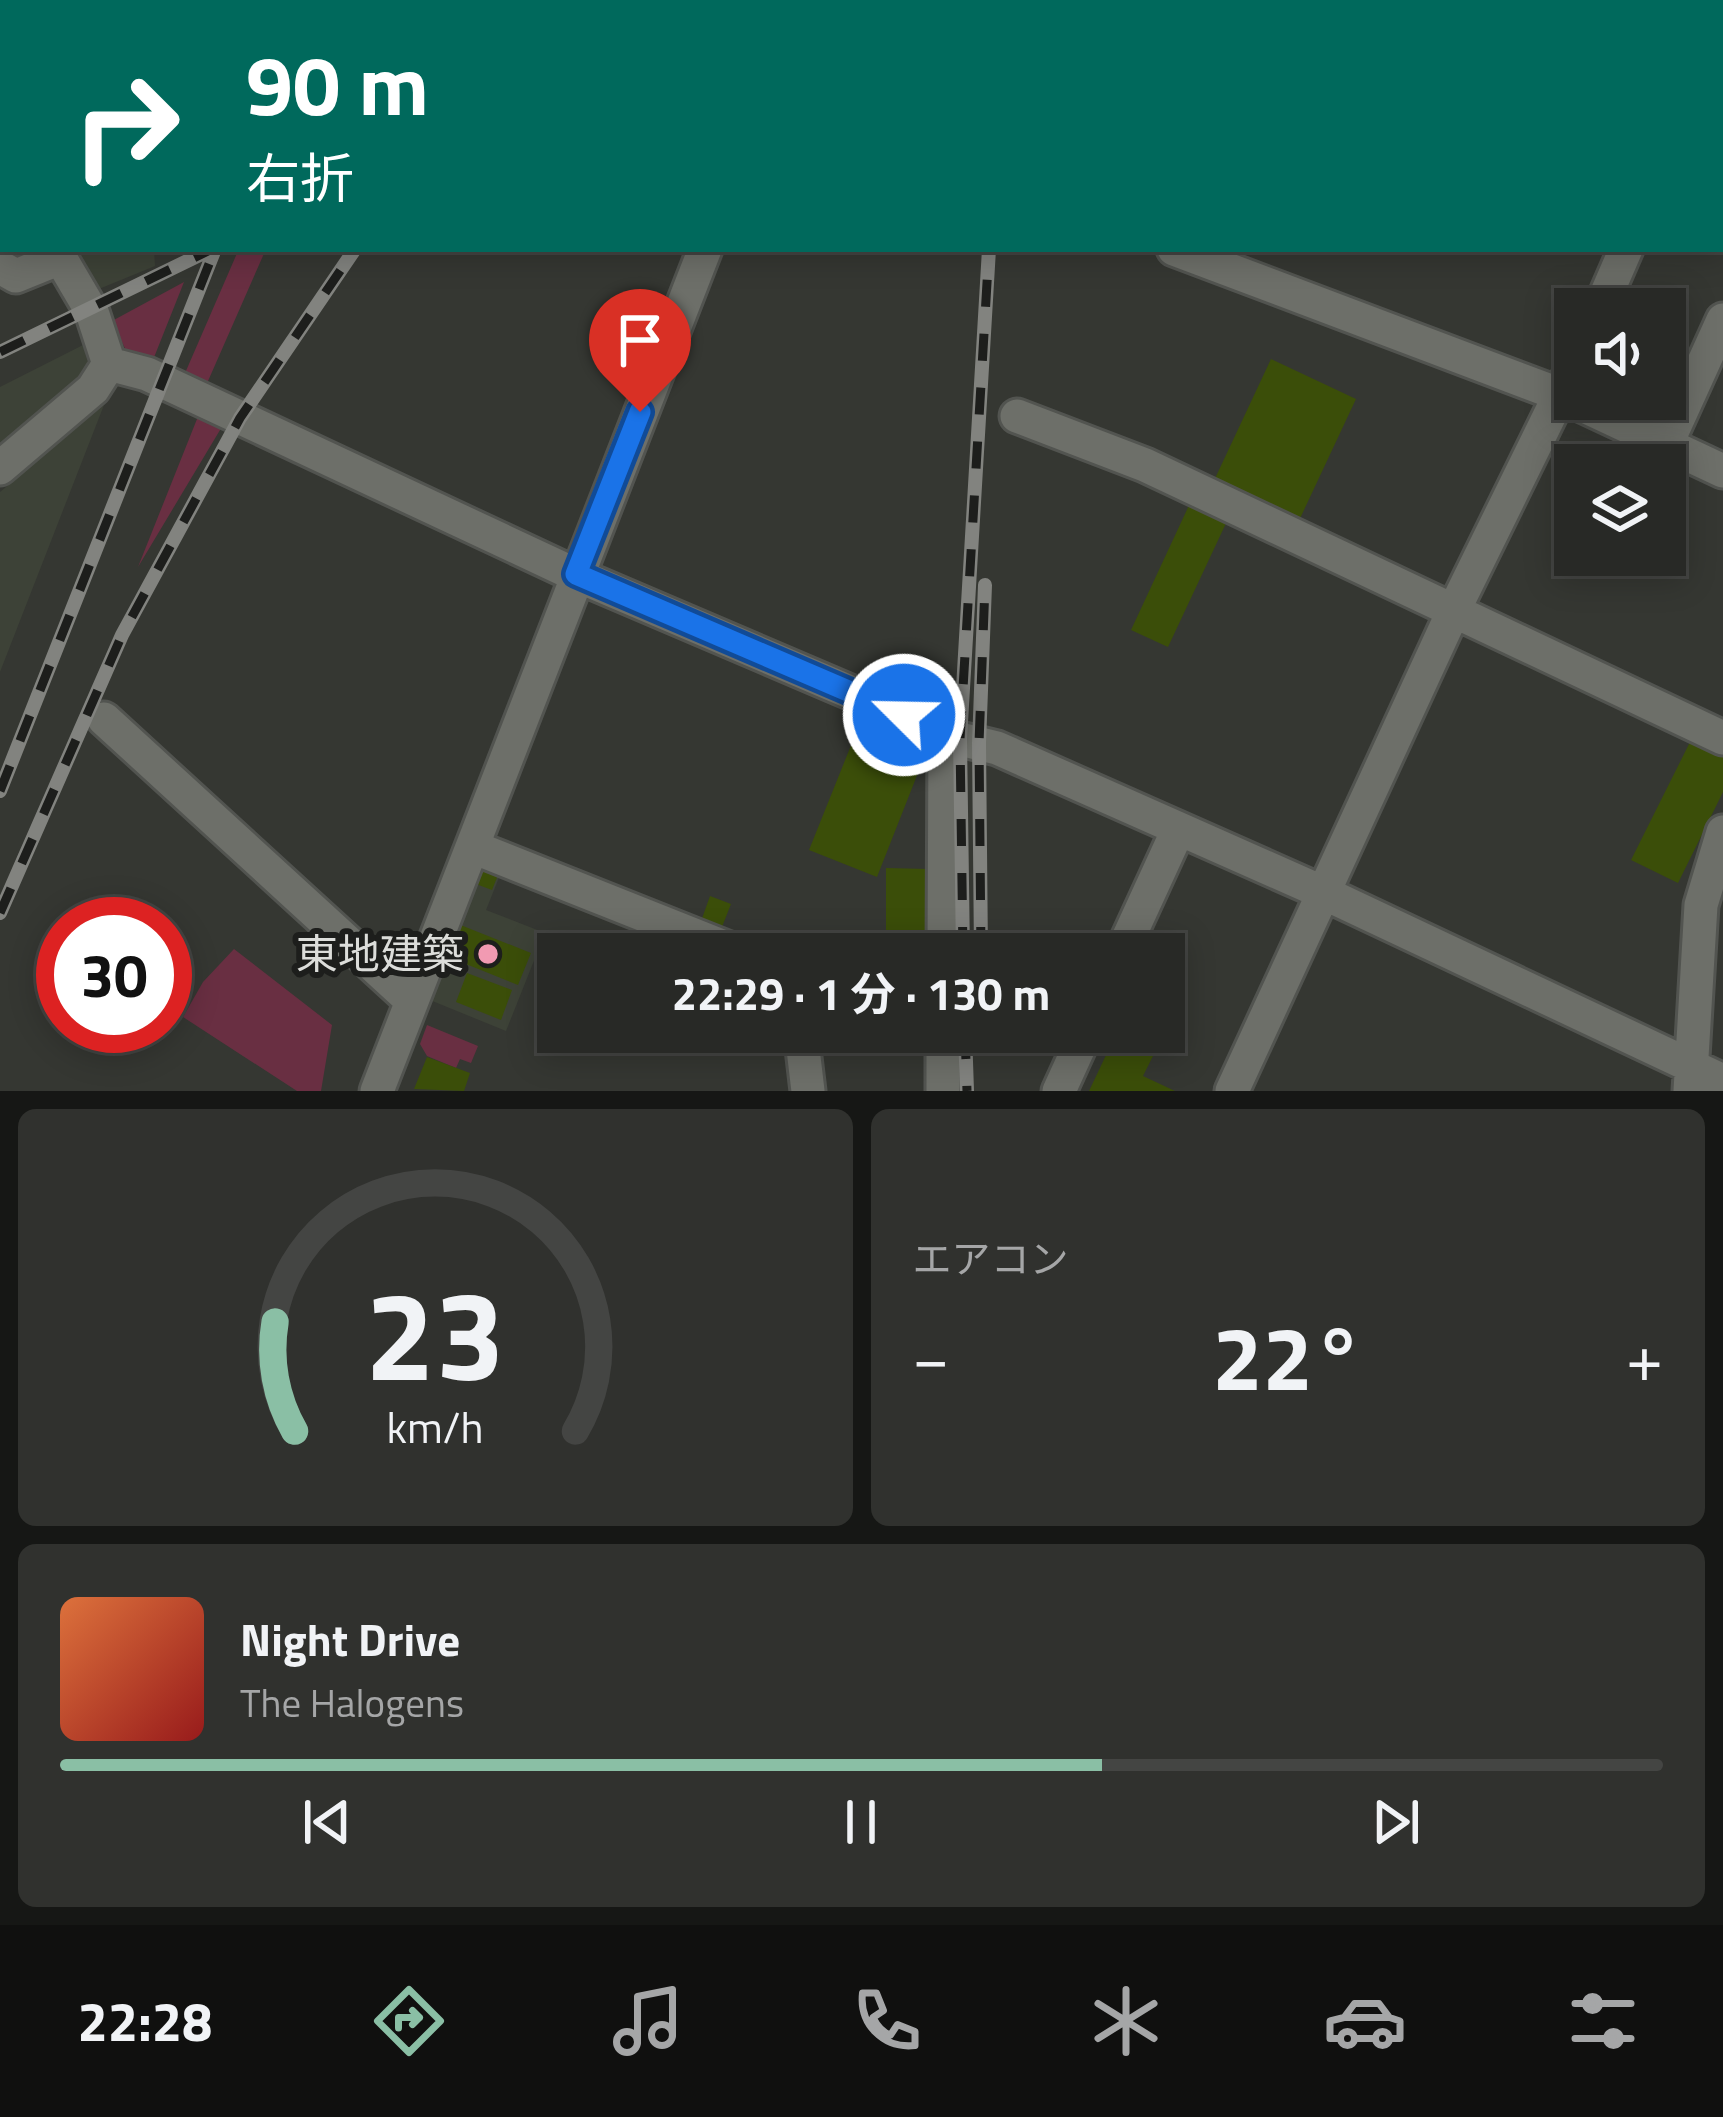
<!DOCTYPE html>
<html lang="ja">
<head>
<meta charset="utf-8">
<style>
  :root { --surface:#282926; --page:#30312e; --text:#f1f3f6; --muted:#a5a6a7; --line:#444543; --accent:#8abfa5 }
  body { margin:0; font-family:"Titillium Web","Noto Sans JP",sans-serif; background:var(--page); color:var(--text); height:100vh; display:flex; flex-direction:column; font-size:45px; white-space:nowrap }
  * { box-sizing:border-box; margin:0 }
  p { font-size:39px; color:var(--muted) }
  .icon { flex:none; width:66px; height:66px; fill:none; stroke:currentColor; stroke-width:2; stroke-linecap:round; stroke-linejoin:round }
  .map { position:relative; height:1091px; overflow:hidden }
  .details { display:flex; flex-direction:column; gap:18px; padding:18px; background:#161715; flex:1 }
  .details>* { flex:none }
  .top-card { position:absolute; left:0px; top:0px; width:1725px; height:252px; box-shadow:0 6px 30px #0003,0 0 0 3px var(--line); background:#00695c; color:#fff; overflow:hidden }
  .buttons { position:absolute; left:1554px; top:288px; display:grid; gap:24px }
  .buttons a { display:grid; place-items:center; width:132px; height:132px; border-radius:0px; background:var(--surface); box-shadow:0 6px 30px #0003,0 0 0 3px var(--line); font-size:60px }
  .speed { position:absolute; left:36px; top:897px; display:flex; gap:24px; font-size:60px; font-weight:700; text-align:center }
  .speed>* { display:grid; place-content:center; width:156px; height:156px; border-radius:50%; background:var(--surface); box-shadow:0 6px 30px #0003,0 0 0 3px var(--line); line-height:1 }
  .speed .limit { border:18px solid #d22; background:#fff; color:#111 }
  .pin { position:absolute; display:grid; place-items:center; width:102px; height:102px; color:#fff; margin:-123px -51px; border-radius:50% 50% 50% 0; rotate:-45deg; box-shadow:0 0 12px #0007 }
  .pin .icon { rotate:45deg }
  .me { position:absolute; width:132px; margin:-66px; rotate:293deg; stroke-linejoin:round; filter:drop-shadow(0 0 9px #0008) }
  .turn { display:flex; align-items:center; gap:42px; height:252px; padding:0 48px; font-size:54px }
  .turn .icon { width:156px; height:156px; stroke-width:2.5 }
  .turn b { display:block; font-size:84px; line-height:102px }
  .big { font-size:90px; font-weight:700; line-height:1.1 }
  .details .widget { flex:1; display:flex; flex-direction:column; justify-content:center; gap:18px; min-width:0; padding:0 42px; border-radius:18px; background:var(--page) }
  .details .dial { align-items:center; gap:0 }
  .dial svg { height:312px; overflow:visible; fill:none; stroke:var(--line); stroke-width:7; stroke-linecap:round; text-anchor:middle }
  .dial text { fill:var(--text); stroke:none }
  .song { display:flex; align-items:center; gap:36px }
  .cover { width:144px; height:144px; border-radius:18px; background:linear-gradient(135deg,hsl(20 70% 55%),hsl(0 70% 35%)) }
  .played { height:12px; border-radius:6px; background:linear-gradient(90deg,var(--accent) 65%,var(--line) 65%) }
  .keys { display:flex; justify-content:space-around; direction:ltr }
  .heat { display:flex; justify-content:space-between; align-items:center; font-size:66px; direction:ltr }
  .details .tiles { flex:1; display:grid; gap:18px; grid-template-columns:1fr 1fr }
  .widget:last-child { grid-column:span 2 }
  .trip { position:absolute; left:537px; top:933px; width:648px; height:120px; border-radius:0px; background:var(--surface); box-shadow:0 6px 30px #0003,0 0 0 3px var(--line); font-weight:700; line-height:120px; text-align:center }
  .tabs { display:flex; height:192px; justify-content:space-around; align-items:center; background:#10100f; color:var(--muted) }
  .tabs .icon { width:84px; height:84px }
  .tabs .selected { color:var(--accent) }
  .tabs b { font-size:54px; color:var(--text) }
  .map>svg:first-child { display:block }
  .built { fill:#3d4237 }
  .green { fill:#692f42 }
  .building { fill:#3b4e09 }
  .lines { fill:none; stroke-linecap:round; stroke-linejoin:round }
  .minor-casing { stroke:#525450; stroke-width:39 }
  .major-casing { stroke:#525450; stroke-width:42 }
  .minor { stroke:#6d6f69; stroke-width:33 }
  .major { stroke:#7a8f4d; stroke-width:36 }
  .rail-casing { stroke:#82837f; stroke-width:14 }
  .rail { stroke:#1d1e1c; stroke-width:9; stroke-dasharray:27; stroke-linecap:butt }
  .route-casing { stroke:#114b97; stroke-width:30 }
  .route { stroke:#1a73e8; stroke-width:21 }
  .poi-dot { fill:#f19ab2; stroke:#1d1e1c; stroke-width:4.5 }
  .labels { text-anchor:middle; stroke-width:12; stroke-linejoin:round; paint-order:stroke }
  .poi-label { font-size:42px; fill:#dcddda; stroke:#1d1e1c; text-anchor:end }
</style>
</head>
<body>
<div class="map">
<svg width="1723" height="1091" viewBox="0 0 1723 1091">
  <rect width="100%" height="100%" fill="#353732"/>
  <!-- built -->
  <path class="built" d="M75,249H154L155,266L94,291Z
    M83,345L88,363L83,381L0,452V387Z
    M104,405L0,672V492Z
    M481,856L504,865L486,910L545,933L506,1031L425,998Z"/>
  <!-- green -->
  <path class="green" d="M266,249L201,397L179,387L238,251Z
    M184,282L149,370L131,361L112,321Z
    M199,414L223,425L138,567Z
    M234,949L332,1025L321,1091H297L183,1017L203,982Z
    M427,1025L478,1046L471,1063L460,1059L456,1068L427,1056L420,1044Z"/>
  <!-- building -->
  <path class="building" d="M1271,359L1356,399L1296,527L1211,487Z
    M1191,501L1228,519L1168,647L1131,630Z
    M862,718L929,745L877,877L809,850Z
    M1691,740L1723,755V792L1678,883L1631,860Z
    M486,859L502,865L492,890L476,884Z
    M886,868L928,869L927,954H842V932H886Z
    M710,896L731,904L720,932L700,924Z
    M458,924L531,953L518,985L446,956Z
    M467,973L512,990L501,1020L456,1002Z
    M840,1032H926L925,1045L840,1043Z
    M1117,1032L1158,1046L1143,1076L1175,1091H1089Z
    M427,1057L470,1073L464,1091L414,1089Z"/>
  <g class="lines">
    <defs>
      <path id="minor" d="M15,0L17,3
        M1110,0V3
        M57,3L60,0
        M194,3L197,0
        M0,55L3,52
        M1174,249L1561,395L1723,471
        M0,267L16,276L58,259
        M1600,309L1626,249
        M109,364L147,374L576,575L960,739L997,748L1324,893L1723,1081
        M1017,416L1145,465L1723,738
        M1668,441L1723,320
        M0,468L93,389L109,364L92,312L55,249
        M104,719L412,1001
        M473,847L742,954
        M944,954L945,732
        M1121,954L1178,830
        M801,1032L808,1091
        M377,1091L705,249
        M943,1091V1032
        M1059,1091L1086,1032
        M1232,1091L1453,612L1575,364
        M1690,1091L1701,905L1723,832"/>
      <path id="major" d="M587,0L602,3
        M1722,115H1723"/>
    </defs>
    <!-- minor casing -->
    <use href="#minor" class="minor-casing"/>
    <!-- major casing -->
    <use href="#major" class="major-casing"/>
    <!-- minor -->
    <use href="#minor" class="minor"/>
    <!-- major -->
    <use href="#major" class="major"/>
    <defs>
      <path id="rail" d="M111,3L114,0
        M313,3L314,0
        M542,3L545,0
        M1012,3V0
        M0,108L3,105
        M0,352L212,249
        M0,791L215,249
        M0,913L122,635L240,418L355,249
        M963,954L960,739L989,249
        M981,954L979,743L985,585
        M965,1032L967,1091"/>
    </defs>
    <!-- rail casing -->
    <use href="#rail" class="rail-casing"/>
    <!-- rail -->
    <use href="#rail" class="rail"/>
  </g>
  <g class="lines">
    <defs>
      <path id="route" d="M640,412L576,574L904,715"/>
    </defs>
    <!-- route casing -->
    <use href="#route" class="route-casing"/>
    <!-- route -->
    <use href="#route" class="route"/>
  </g>
  <!-- markers -->
  <circle class="poi-dot" cx="488" cy="954" r="12"/>
  <g class="labels">
    <!-- poi labels -->
    <g class="poi-label">
      <text x="464" y="969">東地建築</text>
    </g>
  </g>
</svg>
<div class="buttons">
<a><svg class="icon" aria-label="sound" viewBox="0 0 24 24"><path d="M4 9h4l5-4v14l-5-4H4zM17 9q2 3 0 6"/></svg></a>
<a><svg class="icon" aria-label="layers" viewBox="0 0 24 24"><path d="M12 4l9 5-9 5-9-5zM3 14l9 5 9-5"/></svg></a>
</div>
<div class="speed"><div class="limit">30</div></div>
<div class="pin" style="left:640px;top:412px;background:#d93025"><svg class="icon" aria-label="arrive" viewBox="0 0 24 24"><path d="M6 21V4h12l-3 4 3 4H6"/></svg></div>
<svg class="me" style="left:904px;top:715px" viewBox="-20 -20 40 40"><circle r="17" fill="#1a73e8" stroke="#fff" stroke-width="3"/><path d="M0-11L8 9 0 5-8 9z" fill="#fff"/></svg>
<div class="trip">22:29 · 1 分 · 130 m</div>
<div class="top-card">
<div class="turn"><svg class="icon" aria-label="right" viewBox="0 0 24 24"><path d="M7 20v-9h11M14 6l5 5-5 5"/></svg><div><b>90 m</b>右折</div></div>
</div>
</div>
<section class="details">
<div class="tiles">
<div class="widget dial"><svg viewBox="0 0 100 80">
<path d="M14 69A42 42 0 1 1 86 69"/>
<path d="M14 69A42 42 0 0 1 9 41" stroke="#8abfa5"/>
<text x="50" y="56" font-size="32" font-weight="700">23</text>
<text x="50" y="72" font-size="11">km/h</text>
</svg></div>
<div class="widget"><p>エアコン</p>
<div class="heat"><a>−</a><b class="big">22°</b><a>+</a></div>
</div>
<div class="widget">
<div class="song"><i class="cover"></i><div><b>Night Drive</b><p>The Halogens</p></div></div>
<div class="played"></div>
<div class="keys"><svg class="icon" aria-label="previous" viewBox="0 0 24 24"><path d="M18 5L8 12l10 7zM5 5v14"/></svg><svg class="icon" aria-label="pause" viewBox="0 0 24 24"><path d="M8 5v14M16 5v14"/></svg><svg class="icon" aria-label="next" viewBox="0 0 24 24"><path d="M6 5l10 7-10 7zM19 5v14"/></svg></div>
</div>
</div>
</section>
<nav class="tabs">
<b>22:28</b>
<svg class="icon selected" aria-label="directions" viewBox="0 0 24 24"><path d="M12 3l9 9-9 9-9-9zM9 14v-3h6M13 9l2 2-2 2"/></svg>
<svg class="icon" aria-label="music" viewBox="0 0 24 24"><path d="M9 18V5l10-2v13"/><circle cx="6" cy="18" r="3"/><circle cx="16" cy="16" r="3"/></svg>
<svg class="icon" aria-label="phone" viewBox="0 0 24 24"><path d="M5 4h4l2 5-3 2q2 4 5 5l2-3 5 2v4C11 20 4 13 5 4z"/></svg>
<svg class="icon" aria-label="climate" viewBox="0 0 24 24"><path d="M12 3v18M4 7l16 10M4 17L20 7"/></svg>
<svg class="icon" aria-label="car" viewBox="0 0 24 24"><path d="M5 17H2v-5l4-1 3-4h7l3 4 3 1v5h-3M9 17h6M6 11h13"/><circle cx="7" cy="17" r="2"/><circle cx="17" cy="17" r="2"/></svg>
<svg class="icon" aria-label="filters" viewBox="0 0 24 24"><path d="M4 7h16M4 17h16"/><circle cx="9" cy="7" r="2"/><circle cx="15" cy="17" r="2"/></svg>
</nav>
</body>
</html>
